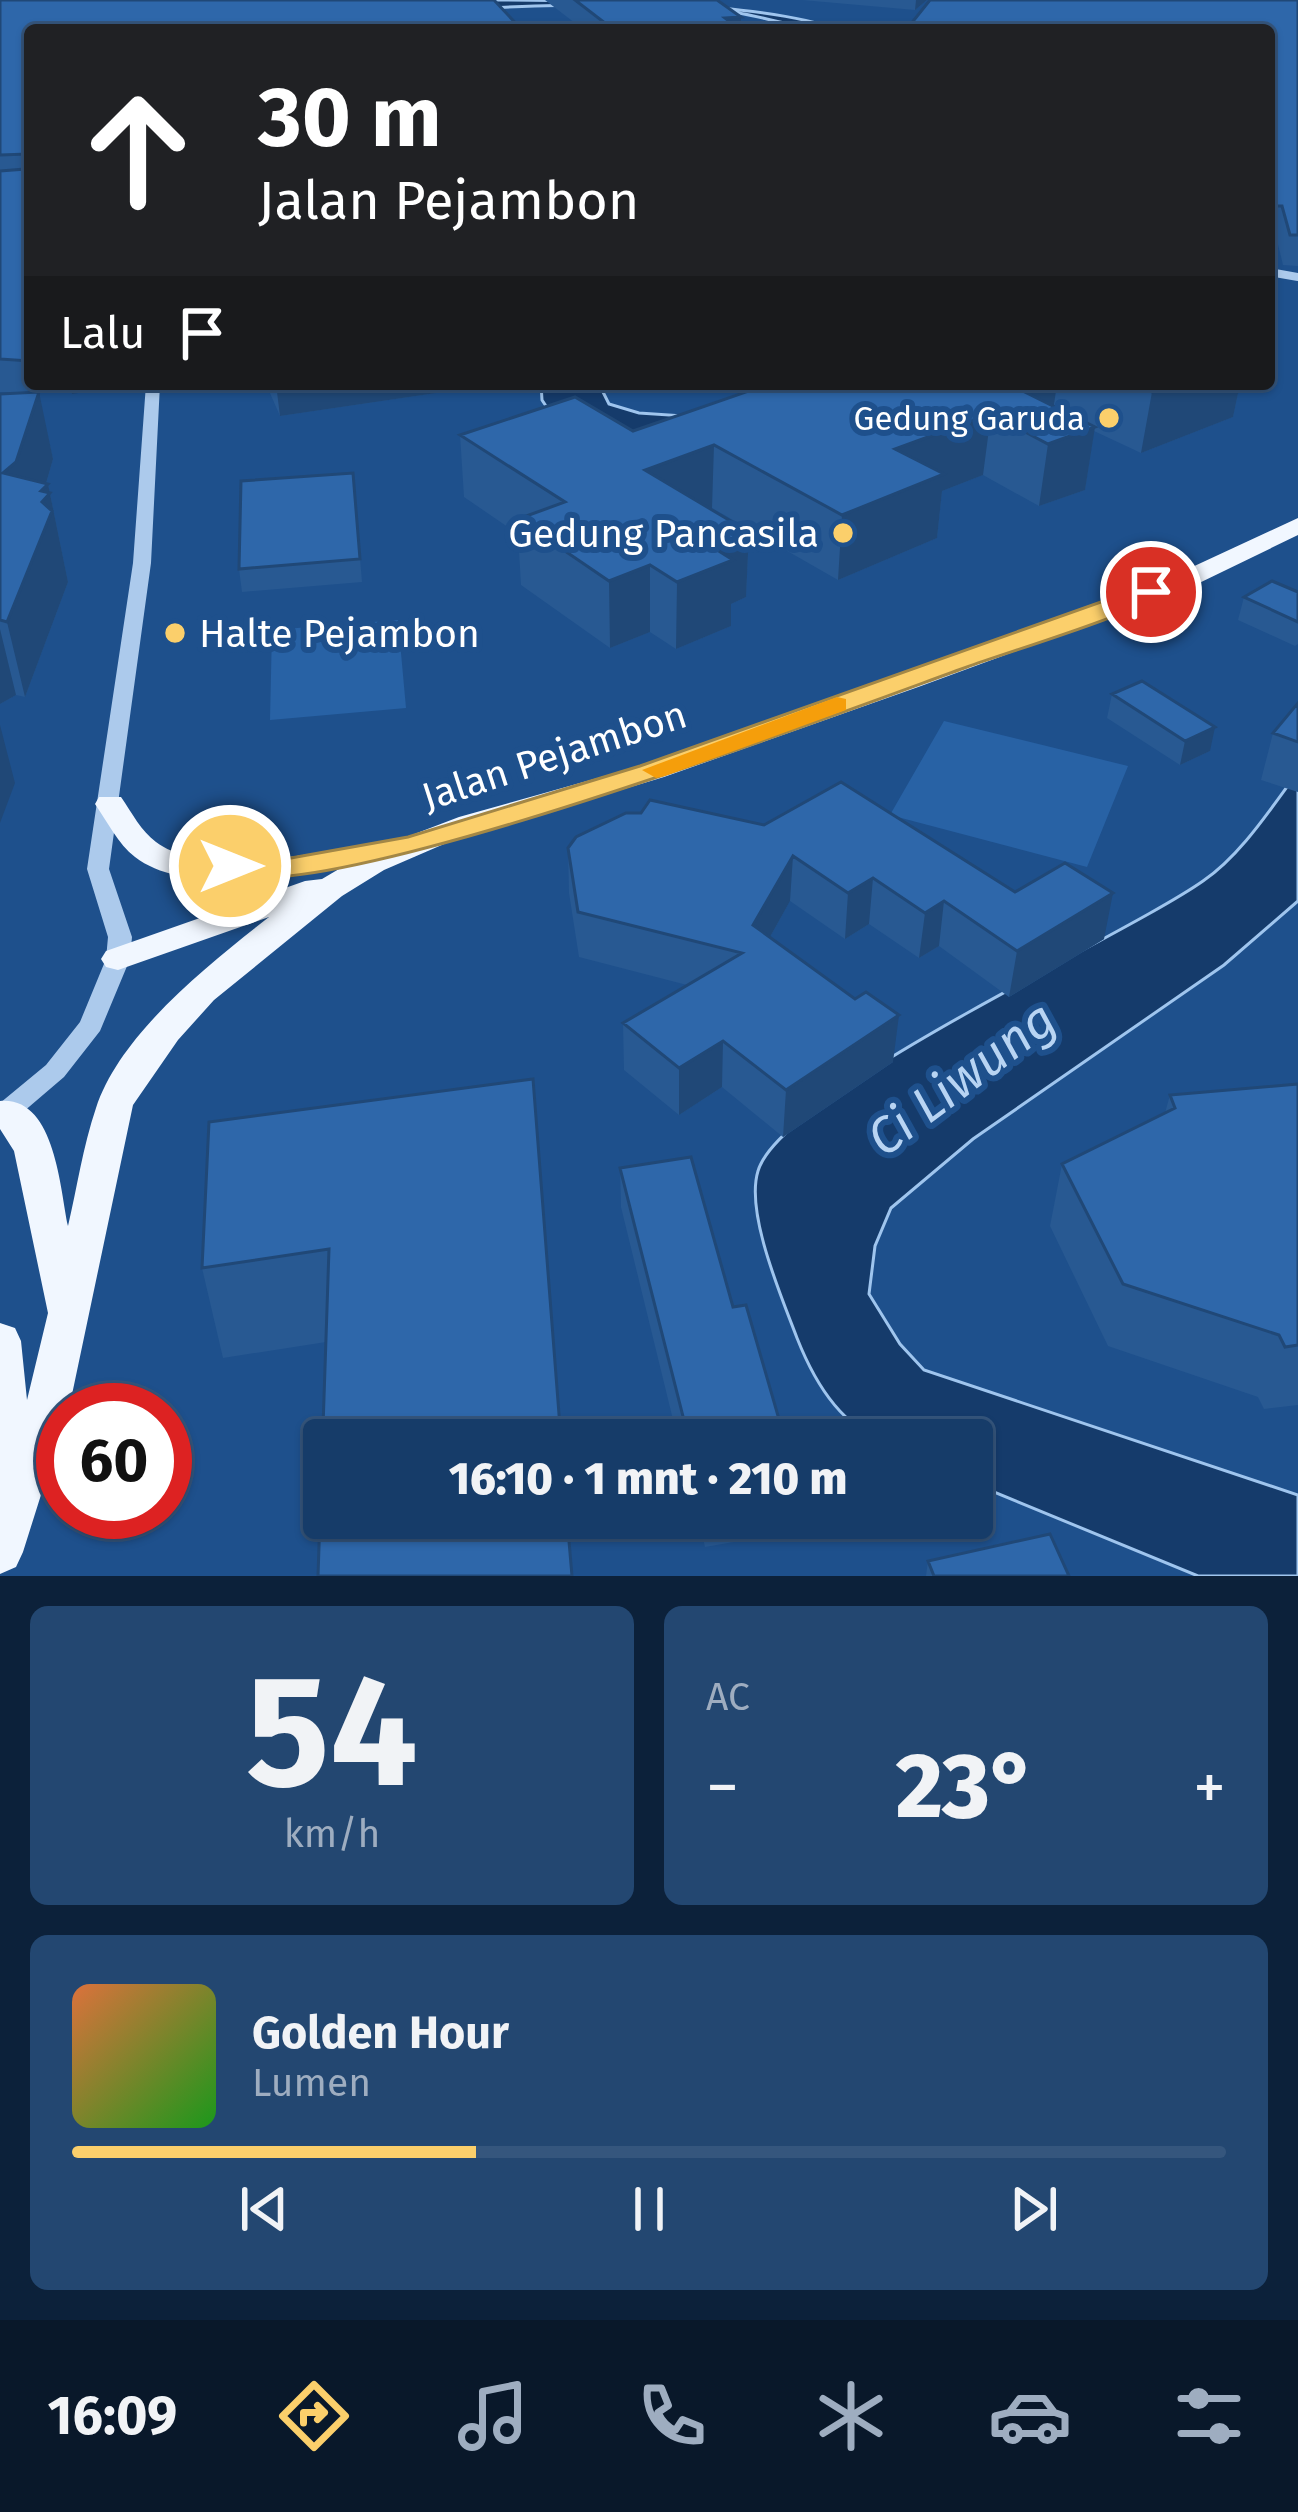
<!DOCTYPE html>
<html lang="id">
<head>
<meta charset="utf-8">
<style>
  :root { --surface:#163c69; --page:#234771; --text:#f1f3f6; --muted:#9eadc0; --line:#35567d; --accent:#fbcf6b }
  body { margin:0; font-family:"Fira Sans",sans-serif; background:var(--page); color:var(--text); height:100vh; display:flex; flex-direction:column; font-size:45px; white-space:nowrap }
  * { box-sizing:border-box; margin:0 }
  p { font-size:39px; color:var(--muted) }
  .icon { flex:none; width:66px; height:66px; fill:none; stroke:currentColor; stroke-width:2; stroke-linecap:round; stroke-linejoin:round }
  .map { position:relative; height:1576px; overflow:hidden }
  .panel { display:flex; flex-direction:column; gap:30px; padding:30px; background:#0c213a; flex:1 }
  .panel>* { flex:none }
  .top-card { position:absolute; left:24px; top:24px; width:1251px; height:366px; border-radius:12px; box-shadow:0 3px 9px #0004,0 0 0 3px var(--line); background:#202124; color:#fff; overflow:hidden }
  .speed { position:absolute; left:36px; top:1383px; display:flex; gap:24px; font-size:60px; font-weight:700; text-align:center }
  .speed>* { display:grid; place-content:center; width:156px; height:156px; border-radius:50%; background:var(--surface); box-shadow:0 3px 9px #0004,0 0 0 3px var(--line); line-height:1 }
  .speed .limit { border:18px solid #d22; background:#fff; color:#111 }
  .pin { position:absolute; display:grid; place-items:center; width:102px; height:102px; color:#fff; margin:-51px; border:6px solid #fff; border-radius:50%; box-shadow:0 3px 12px #0007 }
  .me { position:absolute; width:132px; margin:-66px; rotate:90deg; stroke-linejoin:round; filter:drop-shadow(0 0 9px #0008) }
  .turn { display:flex; align-items:center; gap:42px; height:252px; padding:0 36px; font-size:54px }
  .turn .icon { width:156px; height:156px; stroke-width:2.5 }
  .turn b { display:block; font-size:84px; line-height:102px }
  .then { display:flex; align-items:center; height:114px; padding:0 36px; background:#0003; gap:24px; font-size:45px }
  .big { font-size:90px; font-weight:800; line-height:1.1 }
  .panel .tile { flex:1; display:flex; flex-direction:column; justify-content:center; gap:18px; min-width:0; padding:0 42px; border-radius:18px; background:var(--page) }
  .panel .dial { align-items:center; gap:0 }
  .dial b { font-size:156px; line-height:1 }
  .song { display:flex; align-items:center; gap:36px }
  .cover { width:144px; height:144px; border-radius:18px; background:linear-gradient(135deg,hsl(20 70% 55%),hsl(120 70% 35%)) }
  .played { height:12px; border-radius:6px; background:linear-gradient(90deg,var(--accent) 35%,var(--line) 35%) }
  .keys { display:flex; justify-content:space-around; direction:ltr }
  .heat { display:flex; justify-content:space-between; align-items:center; font-size:66px; direction:ltr }
  .panel .tiles { flex:1; display:grid; gap:30px; grid-template-columns:1fr 1fr }
  .tile:last-child { grid-column:span 2 }
  .trip { position:absolute; left:303px; top:1419px; width:690px; height:120px; border-radius:12px; background:var(--surface); box-shadow:0 3px 9px #0004,0 0 0 3px var(--line); font-weight:800; line-height:120px; text-align:center }
  .dock { display:flex; height:192px; justify-content:space-around; align-items:center; background:#09182a; color:var(--muted) }
  .dock .icon { width:84px; height:84px }
  .dock .active { color:var(--accent) }
  .dock b { font-size:54px; color:var(--text) }
  .map>svg:first-child { display:block }
  .green { fill:#2862a5 }
  .water { fill:#153b6b; stroke:#9fc5ee; stroke-width:3 }
  .lines { fill:none; stroke-linecap:round; stroke-linejoin:round }
  .minor { stroke:#accaec; stroke-width:8 }
  .tertiary { fill:#accaec; fill-rule:evenodd }
  .primary { fill:#f1f7ff; fill-rule:evenodd }
  .wall { fill:#285992 }
  .shaded-wall { fill:#204877 }
  .building { fill:#2e67aa; stroke:#204877; stroke-width:3 }
  .route { fill:#fbcf6b; stroke:#a38746; stroke-width:3 }
  .slow { fill:#f59e0b }
  .poi-dot { fill:#fbcf6b; stroke:#1e508c; stroke-width:4.5 }
  .labels { text-anchor:middle; stroke-width:12; stroke-linejoin:round; paint-order:stroke }
  .far-poi-label { font-size:33px; fill:#fff; stroke:#1e508c; text-anchor:end }
  .poi-label { font-size:39px; fill:#fff; stroke:#1e508c; text-anchor:end }
  .street-label { font-size:39px; fill:#fff; stroke:#1e508c }
  .near-water-label { font-size:51px; font-style:italic; fill:#b8d4f3; stroke:#1e508c }
</style>
</head>
<body>
<div class="map">
<svg width="1298" height="1576" viewBox="0 0 1298 1576">
  <rect width="100%" height="100%" fill="#1e508c"/>
  <!-- green -->
  <path class="green" d="M398,620L406,708L270,720L272,630Z
    M944,721L1128,766L1087,867L890,815Z"/>
  <!-- water -->
  <path class="water" d="M468,0C562,0 762,0 838,30C795,30 756,13 713,9C593,0 475,8 356,16Z
    M541,384H599L609,404L639,413L685,416L675,446L550,412L542,400Z
    M1298,772V901L1224,965L973,1139L891,1208L875,1246L869,1294L900,1344L924,1370L1298,1495V1576H1198L972,1483V1440C945,1440 907,1447 881,1439C838,1424 812,1376 797,1338C782,1298 745,1213 758,1171C781,1092 1122,938 1203,881C1241,855 1271,808 1298,772Z"/>
  <g class="lines">
    <!-- minor -->
    <path class="minor" d="M1269,272L1298,277"/>
    <!-- tertiary -->
    <path class="tertiary" d="M146,384H160L151,563L109,869L132,937L130,959L100,1031L64,1077L9,1124L0,1127V1103L46,1065L80,1022L106,959L108,937L87,869L133,563Z"/>
    <!-- primary -->
    <path class="primary" d="M1298,518V535L1193,586L921,686L664,777L451,841L384,870L342,896L214,1000L178,1040L133,1105L70,1404L63,1410V1425L23,1552L16,1567L0,1574V1323L15,1328L21,1341L27,1400L48,1313L14,1151L0,1129V1101C55,1096 60,1188 68,1226C77,1188 83,1146 96,1108C120,1034 209,964 269,917L118,970L106,967L101,959L106,951L305,881L322,879L339,869C283,879 183,894 135,857C118,844 107,821 95,804L99,797H121C132,813 141,831 156,842C203,878 318,853 372,843L383,846L459,817L644,765L953,656L1175,575Z"/>
  </g>
  <!-- wall -->
  <path class="wall" d="M0,0L30,30V384H47L38,392L53,459L46,484H48L68,582L25,697L16,695L0,704V394L19,393L0,392Z
    M545,0H717L741,30H584Z
    M802,0H927L915,10Z
    M1298,0V266L1283,265L1276,236L1269,235V30Z
    M266,384H443L436,385V393L280,416Z
    M769,384H1240L1233,417L1141,453L1094,431L1085,490L1039,506L983,475L942,491L937,538L838,580L712,508L710,509L749,532L746,597L731,604V626L676,649L650,632L610,648L521,585L518,534L464,497L460,435L633,431Z
    M353,473L362,582L242,592L239,569Z
    M1298,592V644L1295,646L1238,620L1244,597Z
    M1112,694L1210,751L1180,765L1107,718Z
    M1298,703V792L1261,780L1273,733Z
    M626,813L1015,892L1104,939L1009,997L939,946L919,958L869,924L845,939L790,901L770,937L893,1062L783,1137L722,1087L679,1115L624,1070L623,1023L687,985L579,957L569,893L568,848Z
    M533,1079L326,1342L223,1358L202,1268Z
    M1298,1084V1405L1264,1409L1258,1397L1108,1346L1050,1226L1062,1164L1165,1113L1170,1095Z
    M620,1168L733,1307L785,1440H678L621,1207Z
    M698,1518H798L797,1531L705,1547Z
    M928,1561L1069,1576H926Z"/>
  <!-- shaded-wall -->
  <path class="shaded-wall" d="M916,0H927L915,10Z
    M741,17V30L725,18Z
    M34,384H47L36,394Z
    M70,384H108L109,388L72,394Z
    M276,384H443L436,385V393L280,416Z
    M991,384H1057L1053,411L991,414L983,475L942,491L937,538L838,580L842,515L895,449Z
    M1174,384H1240L1233,417L1141,453L1152,392Z
    M39,392L53,459L45,487L48,484L68,582L25,697L7,622L3,473Z
    M1095,427L1085,490L1039,506L1048,444Z
    M714,445L712,508L645,534V470Z
    M749,532L746,597L731,604V626L676,649L677,582L711,546Z
    M650,565V632L610,648L609,581Z
    M0,629L16,695L0,704Z
    M0,725L15,783L0,823Z
    M1215,727L1210,751L1180,765L1185,741Z
    M793,856L790,901L751,971L753,925Z
    M873,878L869,924L845,939L848,893Z
    M1113,893L1104,939L1009,997L1017,951Z
    M944,901L939,946L919,958L925,913Z
    M899,1015L893,1062L783,1137L786,1090Z
    M723,1041L722,1087L679,1115V1068Z"/>
  <!-- building -->
  <path class="building" d="M0,0H494L522,30H30L29,361L0,359V171L25,169L27,154L0,155Z
    M575,0H717L741,17L725,18L741,30H614Z
    M930,0H1298V235H1290L1282,206H1269V30H906Z
    M769,384H1009L1095,427L1048,444L991,414L895,449L944,474L842,515L714,445L645,470L749,532L711,546L733,560L677,582L650,565L609,581L518,519L565,502L460,435L575,397L633,431Z
    M1134,384H1174L1152,392Z
    M39,392L16,462L3,473L48,484L41,491L50,493L42,502L52,511L7,622L0,620V394Z
    M353,473L360,559L239,569L241,481Z
    M1272,581L1298,592V622L1244,597Z
    M1142,681L1215,727L1185,741L1112,694Z
    M1298,703V742L1273,733Z
    M841,782L1015,892L1065,863L1113,893L1017,951L944,901L925,913L873,878L848,893L793,856L753,925L855,999L866,992L899,1015L786,1090L723,1041L679,1068L623,1023L742,953L578,912L568,848L576,837L626,813H641L650,800L764,825Z
    M533,1079L561,1440H324V1518H567L572,1576H318L329,1249L202,1268L209,1122Z
    M1298,1084V1345L1285,1347L1279,1335L1123,1284L1062,1164L1175,1108L1170,1095Z
    M691,1157L733,1307L746,1305L785,1440H689L620,1168Z
    M1050,1534L1069,1576H934L928,1561Z"/>
  <!-- route -->
  <path class="route" d="M1143,587L1163,592C1142,612 1004,653 967,667C874,700 269,932 216,866L230,857L291,858L408,837L640,766Z"/>
  <!-- slow -->
  <path class="slow" d="M837,697L846,699V710L665,776L656,778L642,770Z"/>
  <!-- markers -->
  <g class="poi-dot">
    <circle cx="1109" cy="418" r="12"/>
    <circle cx="843" cy="533" r="12"/>
    <circle cx="175" cy="633" r="12"/>
  </g>
  <g class="labels">
    <!-- far-poi labels -->
    <g class="far-poi-label">
      <text x="1085" y="430">Gedung Garuda</text>
    </g>
    <!-- poi labels -->
    <g class="poi-label">
      <text x="819" y="547">Gedung Pancasila</text>
      <text x="199" y="647" text-anchor="start">Halte Pejambon</text>
    </g>
    <!-- street labels -->
    <g class="street-label">
      <text transform="translate(554 755) rotate(-18)" y="14">Jalan Pejambon</text>
    </g>
    <!-- near-water labels -->
    <g class="near-water-label">
      <text transform="translate(961 1078) rotate(-37)" y="18">Ci Liwung</text>
    </g>
  </g>
</svg>
<div class="speed"><div class="limit">60</div></div>
<div class="pin" style="left:1151px;top:592px;background:#d93025"><svg class="icon" aria-label="arrive" viewBox="0 0 24 24"><path d="M6 21V4h12l-3 4 3 4H6"/></svg></div>
<svg class="me" style="left:230px;top:866px" viewBox="-20 -20 40 40"><circle r="17" fill="#fbcf6b" stroke="#fff" stroke-width="3"/><path d="M0-11L8 9 0 5-8 9z" fill="#fff"/></svg>
<div class="trip">16:10 · 1 mnt · 210 m</div>
<div class="top-card">
<div class="turn"><svg class="icon" aria-label="ahead" viewBox="0 0 24 24"><path d="M12 20V5M6 11l6-6 6 6"/></svg><div><b>30 m</b>Jalan Pejambon</div></div>
<div class="then">Lalu<svg class="icon" aria-label="arrive" viewBox="0 0 24 24"><path d="M6 21V4h12l-3 4 3 4H6"/></svg></div>
</div>
</div>
<section class="panel">
<div class="tiles">
<div class="tile dial"><b>54</b><p>km/h</p></div>
<div class="tile"><p>AC</p>
<div class="heat"><a>−</a><b class="big">23°</b><a>+</a></div>
</div>
<div class="tile">
<div class="song"><i class="cover"></i><div><b>Golden Hour</b><p>Lumen</p></div></div>
<div class="played"></div>
<div class="keys"><svg class="icon" aria-label="previous" viewBox="0 0 24 24"><path d="M18 5L8 12l10 7zM5 5v14"/></svg><svg class="icon" aria-label="pause" viewBox="0 0 24 24"><path d="M8 5v14M16 5v14"/></svg><svg class="icon" aria-label="next" viewBox="0 0 24 24"><path d="M6 5l10 7-10 7zM19 5v14"/></svg></div>
</div>
</div>
</section>
<nav class="dock">
<b>16:09</b>
<svg class="icon active" aria-label="directions" viewBox="0 0 24 24"><path d="M12 3l9 9-9 9-9-9zM9 14v-3h6M13 9l2 2-2 2"/></svg>
<svg class="icon" aria-label="music" viewBox="0 0 24 24"><path d="M9 18V5l10-2v13"/><circle cx="6" cy="18" r="3"/><circle cx="16" cy="16" r="3"/></svg>
<svg class="icon" aria-label="phone" viewBox="0 0 24 24"><path d="M5 4h4l2 5-3 2q2 4 5 5l2-3 5 2v4C11 20 4 13 5 4z"/></svg>
<svg class="icon" aria-label="climate" viewBox="0 0 24 24"><path d="M12 3v18M4 7l16 10M4 17L20 7"/></svg>
<svg class="icon" aria-label="car" viewBox="0 0 24 24"><path d="M5 17H2v-5l4-1 3-4h7l3 4 3 1v5h-3M9 17h6M6 11h13"/><circle cx="7" cy="17" r="2"/><circle cx="17" cy="17" r="2"/></svg>
<svg class="icon" aria-label="filters" viewBox="0 0 24 24"><path d="M4 7h16M4 17h16"/><circle cx="9" cy="7" r="2"/><circle cx="15" cy="17" r="2"/></svg>
</nav>
</body>
</html>
